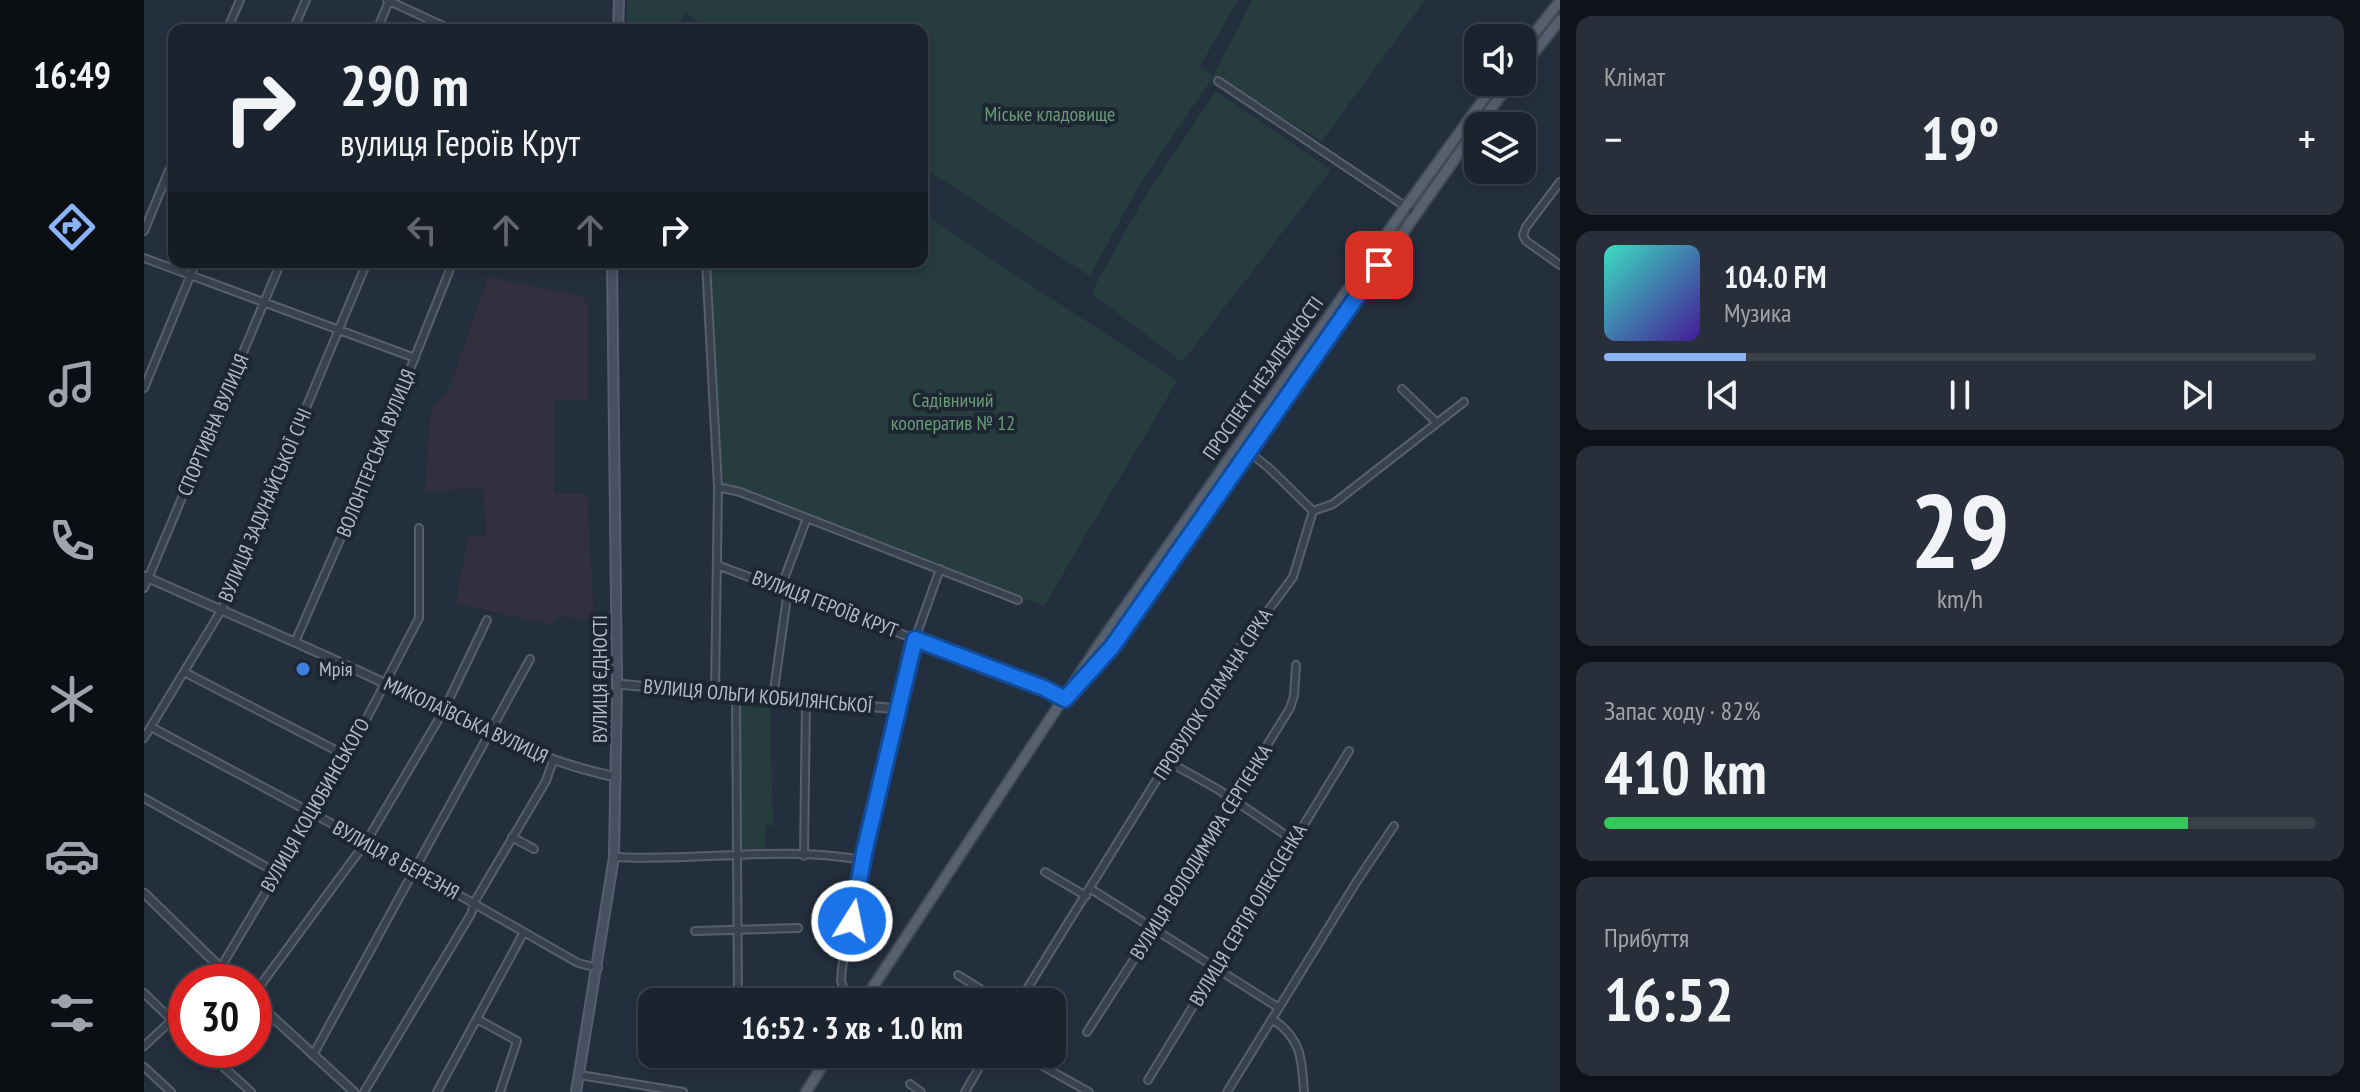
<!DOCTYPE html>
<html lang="uk">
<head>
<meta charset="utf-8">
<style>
  :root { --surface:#1b232e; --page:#282f3a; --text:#f1f3f6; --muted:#a0a4aa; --line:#39404a; --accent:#8ab4f8 }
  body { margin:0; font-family:"PT Sans Narrow",sans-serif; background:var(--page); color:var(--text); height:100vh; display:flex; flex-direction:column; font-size:30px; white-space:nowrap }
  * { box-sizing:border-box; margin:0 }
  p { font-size:26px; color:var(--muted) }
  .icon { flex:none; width:44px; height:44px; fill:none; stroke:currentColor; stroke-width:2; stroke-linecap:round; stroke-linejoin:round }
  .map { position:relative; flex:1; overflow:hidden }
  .panel { display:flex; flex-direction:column; gap:16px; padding:16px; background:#0f1319; width:800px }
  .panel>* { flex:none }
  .top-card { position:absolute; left:24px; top:24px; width:760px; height:244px; border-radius:16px; box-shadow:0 4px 12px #0003,0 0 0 2px var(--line); background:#1b232e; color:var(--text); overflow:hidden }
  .fabs { position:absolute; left:1320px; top:24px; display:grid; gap:16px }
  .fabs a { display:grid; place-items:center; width:72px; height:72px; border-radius:16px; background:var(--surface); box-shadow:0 4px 12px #0003,0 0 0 2px var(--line); font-size:40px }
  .speed { position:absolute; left:24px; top:964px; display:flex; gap:16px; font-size:40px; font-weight:700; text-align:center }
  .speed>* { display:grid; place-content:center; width:104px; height:104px; border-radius:50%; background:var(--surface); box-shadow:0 4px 12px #0003,0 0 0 2px var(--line); line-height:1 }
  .speed .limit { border:12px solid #d22; background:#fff; color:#111 }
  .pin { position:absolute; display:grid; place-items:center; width:68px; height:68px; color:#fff; margin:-34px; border-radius:16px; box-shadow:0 4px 12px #0006 }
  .me { position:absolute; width:88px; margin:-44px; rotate:10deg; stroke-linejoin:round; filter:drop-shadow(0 0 6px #0008) }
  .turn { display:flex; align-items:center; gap:28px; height:168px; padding:0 40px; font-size:36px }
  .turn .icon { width:104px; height:104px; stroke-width:2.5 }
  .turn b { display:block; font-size:56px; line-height:68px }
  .lanes { display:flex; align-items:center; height:76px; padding:0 40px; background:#0003; justify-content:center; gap:40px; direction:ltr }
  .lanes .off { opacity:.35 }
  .big { font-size:60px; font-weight:700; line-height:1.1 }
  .panel .widget { flex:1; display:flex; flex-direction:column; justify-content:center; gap:12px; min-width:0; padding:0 28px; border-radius:16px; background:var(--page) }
  .panel .dial { align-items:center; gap:0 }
  .dial b { font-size:104px; line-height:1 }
  .song { display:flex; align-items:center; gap:24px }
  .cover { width:96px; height:96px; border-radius:12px; background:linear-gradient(135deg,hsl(170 70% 55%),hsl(260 70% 35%)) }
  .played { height:8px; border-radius:4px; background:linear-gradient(90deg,var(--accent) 20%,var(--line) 20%) }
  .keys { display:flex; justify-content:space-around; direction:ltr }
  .heat { display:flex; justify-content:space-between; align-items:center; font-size:44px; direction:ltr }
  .charge { height:12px; border-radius:6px; background:linear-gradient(90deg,#34c759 82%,var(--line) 0) }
  .trip { position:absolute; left:494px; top:988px; width:428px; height:80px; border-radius:16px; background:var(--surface); box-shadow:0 4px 12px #0003,0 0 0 2px var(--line); font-weight:700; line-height:80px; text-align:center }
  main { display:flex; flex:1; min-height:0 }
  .menu { display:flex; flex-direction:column; width:144px; justify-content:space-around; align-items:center; background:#0b0e12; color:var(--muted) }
  .menu .icon { width:56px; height:56px }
  .menu .selected { color:var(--accent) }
  .menu b { font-size:36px; color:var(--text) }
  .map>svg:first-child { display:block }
  .medical { fill:#32303f }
  .green { fill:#263c3f }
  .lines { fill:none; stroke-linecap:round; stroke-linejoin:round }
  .minor-casing { stroke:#565f6c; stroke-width:10 }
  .tertiary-casing { stroke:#565f6c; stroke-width:11 }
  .secondary-casing { stroke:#565f6c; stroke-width:12 }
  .primary-casing { stroke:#414a57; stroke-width:13 }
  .minor { stroke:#38414e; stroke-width:6 }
  .tertiary { stroke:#38414e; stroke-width:7 }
  .secondary { stroke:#465061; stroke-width:8 }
  .primary { stroke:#56606e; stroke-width:9 }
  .route-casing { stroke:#114b97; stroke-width:20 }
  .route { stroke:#1a73e8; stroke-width:14 }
  .shop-dot { fill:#3f7fe0; stroke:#1d2633; stroke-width:3 }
  .labels { text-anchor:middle; stroke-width:8; stroke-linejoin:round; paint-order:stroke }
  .park-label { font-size:20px; fill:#6b9a76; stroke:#1d2633 }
  .street-label { font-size:20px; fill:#b4bcc9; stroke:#1d2633 }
  .poi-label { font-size:20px; fill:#b4bcc9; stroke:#1d2633; text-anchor:start }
</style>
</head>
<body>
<main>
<nav class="menu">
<b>16:49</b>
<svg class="icon selected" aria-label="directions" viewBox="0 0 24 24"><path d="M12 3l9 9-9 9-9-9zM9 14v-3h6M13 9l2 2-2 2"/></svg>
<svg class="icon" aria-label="music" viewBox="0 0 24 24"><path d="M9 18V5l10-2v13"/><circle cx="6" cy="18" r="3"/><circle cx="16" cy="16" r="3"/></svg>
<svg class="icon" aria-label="phone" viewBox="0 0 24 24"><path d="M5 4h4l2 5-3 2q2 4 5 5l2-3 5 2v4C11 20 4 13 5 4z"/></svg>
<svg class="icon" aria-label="climate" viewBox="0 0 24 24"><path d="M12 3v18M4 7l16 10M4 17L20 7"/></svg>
<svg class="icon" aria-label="car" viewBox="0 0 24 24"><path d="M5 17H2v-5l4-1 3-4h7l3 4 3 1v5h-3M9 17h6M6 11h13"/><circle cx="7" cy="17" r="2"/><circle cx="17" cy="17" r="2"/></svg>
<svg class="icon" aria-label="filters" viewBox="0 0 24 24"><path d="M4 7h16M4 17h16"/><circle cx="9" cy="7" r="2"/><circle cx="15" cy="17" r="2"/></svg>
</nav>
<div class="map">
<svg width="1416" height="1092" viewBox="0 0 1416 1092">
  <rect width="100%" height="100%" fill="#242f3e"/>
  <!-- medical -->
  <path class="medical" d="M344,277L437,296L444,303V400L410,399V494H443L450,620L414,616L406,624L312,604L324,537L343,535L339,488L281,491L287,411L307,385Z"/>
  <!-- green -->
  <path class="green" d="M483,0H1094L1056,66L1069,76L1108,0H1281L1178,141L1069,77L993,189L946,276L778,167V30H567L541,13L530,30H482Z
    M1357,82H1362L1286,183L1285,181Z
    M1072,91L1187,170L1038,362L947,293L999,200Z
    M778,213L1033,381L900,606L615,499L580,483L578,478L567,262H778Z
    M594,698L626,700L629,825H621V853L600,851L596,847Z"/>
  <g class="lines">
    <defs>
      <path id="minor" d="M243,0L308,30
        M83,30L96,0
        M149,30L162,0
        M233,30L245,1
        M1074,81L1271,213
        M1416,182L1382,227L1379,235L1382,241L1416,265
        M0,231L30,158
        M0,258L271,358
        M562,262L574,487L571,692
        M0,388L52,262
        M1258,389L1293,423
        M1104,451L1126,469L1169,511
        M574,487L596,492L874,600
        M1169,511L1189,504L1320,402
        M573,565L771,639L796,569
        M637,587L663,518
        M0,588L137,262
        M151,642L216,494L309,262
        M40,672L203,756
        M592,694L594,1002
        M629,697L644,590
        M7,727L222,842L434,963L454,968
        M0,738L78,609L223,262
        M1025,762L1075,790L1149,840
        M0,798L133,873
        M368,837L390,849
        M660,856L662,700
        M470,857C553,862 637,845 719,860
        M901,872L942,896
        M947,889L1135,1008
        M551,931L654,928
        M814,975L857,1002
        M64,982L77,967L203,756L275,618V528
        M0,993L42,1034
        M110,994L222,842L299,712L343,620
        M704,1002L697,981L698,968L720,853L755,709
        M875,1002L1085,663L1149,577L1169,511
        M333,1019L373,1041L356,1092
        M1128,1019C1158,1038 1158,1061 1160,1092
        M943,1032L1023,908L1146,708L1150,696L1152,665
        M0,1046L42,1007
        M61,1050L107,1092
        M877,1054L945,1092
        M169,1055L386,659
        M0,1067L27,1092
        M436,1075L539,1092
        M1004,1080L1205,751
        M766,1084L777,1092
        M220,1092L327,914L331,901L402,781L409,761
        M293,1092L380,932
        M821,1092L843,1054
        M1083,1092L1213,881L1250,826"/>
      <path id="tertiary" d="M0,576C80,612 161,645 240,683C316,719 389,760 472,777
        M473,684L755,709L771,639L900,688L921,699
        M0,893L91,982
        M110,1000L210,1092"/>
      <path id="secondary" d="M474,30L475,0
        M432,1092L470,857L473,684L468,262"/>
      <path id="primary" d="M1378,49L1416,1
        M1378,68L1416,20
        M1334,126L1367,82
        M932,688L968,647L1334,126
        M719,1002L958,640L1258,212L1352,82
        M662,1092L686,1054"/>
    </defs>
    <!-- minor casing -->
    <use href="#minor" class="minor-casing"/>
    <!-- tertiary casing -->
    <use href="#tertiary" class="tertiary-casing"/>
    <!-- secondary casing -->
    <use href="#secondary" class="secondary-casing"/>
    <!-- primary casing -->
    <use href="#primary" class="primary-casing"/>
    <!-- minor -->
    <use href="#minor" class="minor"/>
    <!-- tertiary -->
    <use href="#tertiary" class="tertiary"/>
    <!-- secondary -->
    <use href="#secondary" class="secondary"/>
    <!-- primary -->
    <use href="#primary" class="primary"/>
  </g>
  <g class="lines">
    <defs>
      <path id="route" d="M708,921L720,853L771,639L900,688L921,699L968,647L1235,265"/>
    </defs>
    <!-- route casing -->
    <use href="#route" class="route-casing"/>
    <!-- route -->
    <use href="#route" class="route"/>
  </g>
  <!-- markers -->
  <circle class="shop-dot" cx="159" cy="669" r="8"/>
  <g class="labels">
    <!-- park labels -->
    <g class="park-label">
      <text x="906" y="121">Міське кладовище</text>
      <text x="809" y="407">Садівничий<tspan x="809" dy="23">кооператив № 12</tspan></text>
    </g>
    <!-- street labels -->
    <g class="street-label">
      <text transform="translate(1119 378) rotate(-55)" y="7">ПРОСПЕКТ НЕЗАЛЕЖНОСТІ</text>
      <text transform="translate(69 425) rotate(-67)" y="7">СПОРТИВНА ВУЛИЦЯ</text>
      <text transform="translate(232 453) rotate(-68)" y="7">ВОЛОНТЕРСЬКА ВУЛИЦЯ</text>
      <text transform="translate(121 505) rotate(-67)" y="7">ВУЛИЦЯ ЗАДУНАЙСЬКОЇ СІЧІ</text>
      <text transform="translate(681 604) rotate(21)" y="7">ВУЛИЦЯ ГЕРОЇВ КРУТ</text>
      <text transform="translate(456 679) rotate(-90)" y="7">ВУЛИЦЯ ЄДНОСТІ</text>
      <text transform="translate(1069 694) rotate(-57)" y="7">ПРОВУЛОК ОТАМАНА СІРКА</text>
      <text transform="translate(614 696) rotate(5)" y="7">ВУЛИЦЯ ОЛЬГИ КОБИЛЯНСЬКОЇ</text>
      <text transform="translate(322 720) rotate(25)" y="7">МИКОЛАЇВСЬКА ВУЛИЦЯ</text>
      <text transform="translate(171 805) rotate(-60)" y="7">ВУЛИЦЯ КОЦЮБИНСЬКОГО</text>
      <text transform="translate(1057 852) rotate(-58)" y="7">ВУЛИЦЯ ВОЛОДИМИРА СЕРГІЄНКА</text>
      <text transform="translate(252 860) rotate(29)" y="7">ВУЛИЦЯ 8 БЕРЕЗНЯ</text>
      <text transform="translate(1104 915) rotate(-59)" y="7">ВУЛИЦЯ СЕРГІЯ ОЛЕКСІЄНКА</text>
    </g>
    <!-- poi labels -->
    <g class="poi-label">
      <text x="175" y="676">Мрія</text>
    </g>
  </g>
</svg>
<div class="fabs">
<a><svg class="icon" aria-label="sound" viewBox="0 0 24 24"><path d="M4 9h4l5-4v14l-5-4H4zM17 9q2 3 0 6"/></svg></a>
<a><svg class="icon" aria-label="layers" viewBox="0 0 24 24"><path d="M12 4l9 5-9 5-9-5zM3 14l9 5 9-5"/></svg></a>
</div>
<div class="speed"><div class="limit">30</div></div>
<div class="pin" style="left:1235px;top:265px;background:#d93025"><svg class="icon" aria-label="arrive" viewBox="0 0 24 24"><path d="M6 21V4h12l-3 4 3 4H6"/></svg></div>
<svg class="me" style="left:708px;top:921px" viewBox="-20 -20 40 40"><circle r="17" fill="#1a73e8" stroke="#fff" stroke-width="3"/><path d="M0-11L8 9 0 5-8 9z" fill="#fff"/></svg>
<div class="trip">16:52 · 3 хв · 1.0 km</div>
<div class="top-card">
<div class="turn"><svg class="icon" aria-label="right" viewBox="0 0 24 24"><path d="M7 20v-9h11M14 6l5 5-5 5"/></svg><div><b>290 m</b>вулиця Героїв Крут</div></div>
<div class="lanes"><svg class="icon off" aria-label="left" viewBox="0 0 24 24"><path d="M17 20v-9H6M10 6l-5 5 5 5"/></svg><svg class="icon off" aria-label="ahead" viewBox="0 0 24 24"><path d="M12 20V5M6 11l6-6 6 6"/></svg><svg class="icon off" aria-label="ahead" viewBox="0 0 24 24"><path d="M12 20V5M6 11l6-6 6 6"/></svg><svg class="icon" aria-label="right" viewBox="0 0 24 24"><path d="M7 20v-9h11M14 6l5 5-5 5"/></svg></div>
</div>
</div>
<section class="panel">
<div class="widget"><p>Клімат</p>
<div class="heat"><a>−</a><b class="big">19°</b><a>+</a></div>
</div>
<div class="widget">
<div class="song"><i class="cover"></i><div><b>104.0 FM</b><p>Музика</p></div></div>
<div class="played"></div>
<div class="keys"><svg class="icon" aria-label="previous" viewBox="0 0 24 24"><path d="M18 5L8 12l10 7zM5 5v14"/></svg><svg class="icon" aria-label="pause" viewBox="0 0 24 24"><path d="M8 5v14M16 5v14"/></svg><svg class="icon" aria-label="next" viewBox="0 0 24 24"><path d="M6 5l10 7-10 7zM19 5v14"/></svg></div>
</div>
<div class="widget dial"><b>29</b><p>km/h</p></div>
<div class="widget"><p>Запас ходу · 82%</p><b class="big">410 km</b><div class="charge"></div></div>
<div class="widget"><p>Прибуття</p><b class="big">16:52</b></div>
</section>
</main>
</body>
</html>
